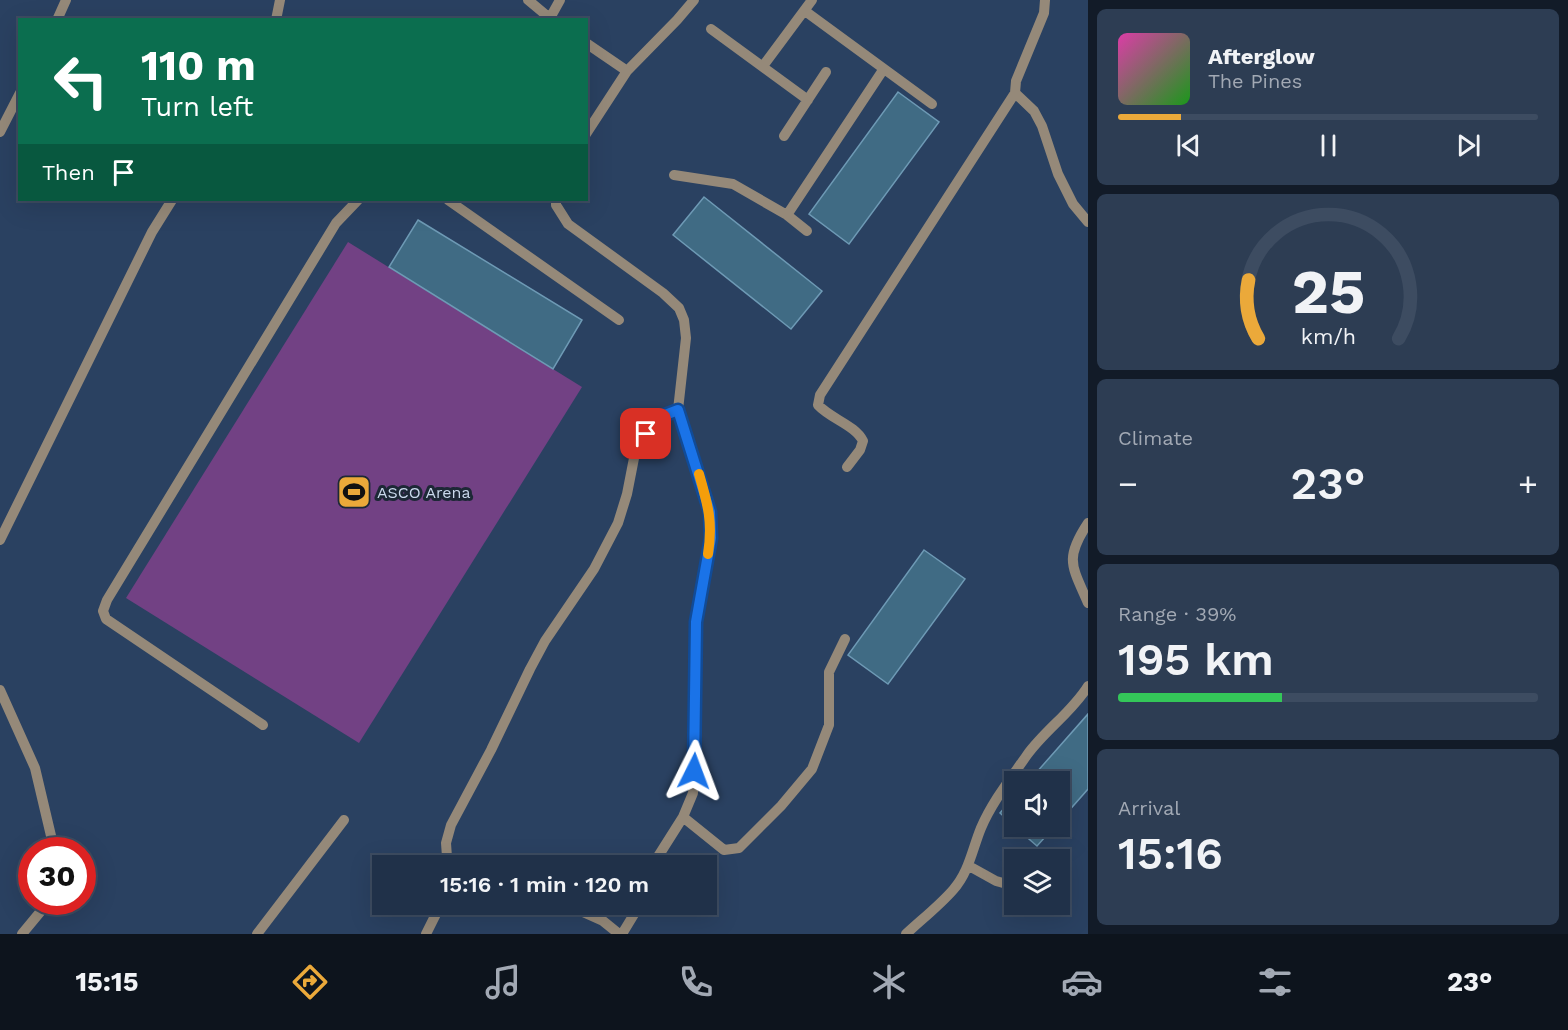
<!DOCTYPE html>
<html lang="en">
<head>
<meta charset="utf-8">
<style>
  :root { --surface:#203149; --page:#2d3d53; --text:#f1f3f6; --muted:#a2a9b4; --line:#3d4c61; --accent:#eba93a }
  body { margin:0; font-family:"Work Sans",sans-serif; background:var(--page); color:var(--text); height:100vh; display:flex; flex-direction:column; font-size:22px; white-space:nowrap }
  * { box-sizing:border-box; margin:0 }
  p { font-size:20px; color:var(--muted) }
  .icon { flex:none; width:33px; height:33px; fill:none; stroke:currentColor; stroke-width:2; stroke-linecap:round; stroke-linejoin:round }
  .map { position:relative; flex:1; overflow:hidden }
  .details { display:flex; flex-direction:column; gap:9px; padding:9px; background:#121b28; width:480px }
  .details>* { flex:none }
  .guide { position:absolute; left:18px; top:18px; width:570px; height:183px; border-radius:0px; box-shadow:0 6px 24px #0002,0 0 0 2px var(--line); background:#0b6e4f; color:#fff; overflow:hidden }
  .controls { position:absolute; left:1004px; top:771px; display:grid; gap:12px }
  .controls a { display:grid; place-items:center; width:66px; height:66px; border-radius:0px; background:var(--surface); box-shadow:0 6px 24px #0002,0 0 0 2px var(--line); font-size:30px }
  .speed { position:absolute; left:18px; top:837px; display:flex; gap:12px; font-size:30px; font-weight:700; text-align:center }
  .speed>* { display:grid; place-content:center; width:78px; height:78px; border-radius:50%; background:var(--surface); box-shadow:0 6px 24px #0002,0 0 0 2px var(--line); line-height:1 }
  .speed .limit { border:9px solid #d22; background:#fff; color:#111 }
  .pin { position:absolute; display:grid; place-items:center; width:51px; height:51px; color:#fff; margin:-26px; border-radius:12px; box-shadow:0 3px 9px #0006 }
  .me { position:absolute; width:66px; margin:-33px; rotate:3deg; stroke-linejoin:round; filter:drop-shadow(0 0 4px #0008) }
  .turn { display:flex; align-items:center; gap:21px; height:126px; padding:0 24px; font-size:27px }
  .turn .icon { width:78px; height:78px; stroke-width:2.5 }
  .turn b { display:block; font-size:42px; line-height:51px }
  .then { display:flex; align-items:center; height:57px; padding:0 24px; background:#0003; gap:12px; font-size:22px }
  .big { font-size:45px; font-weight:600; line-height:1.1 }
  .details .widget { flex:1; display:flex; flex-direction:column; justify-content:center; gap:9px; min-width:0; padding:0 21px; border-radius:9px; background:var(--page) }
  .details .dial { align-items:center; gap:0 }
  .dial svg { height:156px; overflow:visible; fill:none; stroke:var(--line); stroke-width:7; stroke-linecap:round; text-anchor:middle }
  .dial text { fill:var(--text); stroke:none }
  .song { display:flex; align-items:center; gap:18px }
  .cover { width:72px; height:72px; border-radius:9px; background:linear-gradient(135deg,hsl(320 70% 55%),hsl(120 70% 35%)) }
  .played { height:6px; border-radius:3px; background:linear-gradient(90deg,var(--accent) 15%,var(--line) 15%) }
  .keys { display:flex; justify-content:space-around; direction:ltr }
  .heat { display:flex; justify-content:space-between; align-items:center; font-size:33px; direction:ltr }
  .charge { height:9px; border-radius:4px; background:linear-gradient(90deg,#34c759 39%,var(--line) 0) }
  .trip { position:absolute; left:372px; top:855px; width:345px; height:60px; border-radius:0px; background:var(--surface); box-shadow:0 6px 24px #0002,0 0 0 2px var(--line); font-weight:600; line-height:60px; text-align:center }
  .tabs { display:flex; height:96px; justify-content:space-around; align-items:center; background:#0d141d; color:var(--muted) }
  .tabs .icon { width:42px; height:42px }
  .tabs .selected { color:var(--accent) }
  .tabs b { font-size:27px; color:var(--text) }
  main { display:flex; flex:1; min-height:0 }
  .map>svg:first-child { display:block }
  .green { fill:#724184 }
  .building { fill:#406b84; stroke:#6e9ab5; stroke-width:1.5 }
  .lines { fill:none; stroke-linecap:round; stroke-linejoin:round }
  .minor { stroke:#958979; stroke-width:10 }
  .route-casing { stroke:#114b97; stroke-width:15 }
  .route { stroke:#1a73e8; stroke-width:10 }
  .slow { stroke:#f59e0b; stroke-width:10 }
  .labels { text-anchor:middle; stroke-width:6; stroke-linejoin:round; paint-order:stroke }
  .poi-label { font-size:16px; fill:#cad9ec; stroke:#1d2836; text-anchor:start }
</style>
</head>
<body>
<main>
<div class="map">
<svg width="1088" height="934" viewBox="0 0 1088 934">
  <rect width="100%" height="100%" fill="#2a4161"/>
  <!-- green -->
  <path class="green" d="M348,242L582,387L359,743L126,598Z"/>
  <!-- building -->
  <path class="building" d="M898,92L939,122L849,244L809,214Z
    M704,197L822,291L791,329L673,235Z
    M418,220L582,320L553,369L389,267Z
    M924,550L965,579L888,684L848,655Z
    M1088,714V789L1059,822V782H1028Z
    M1014,797V826L1000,813Z
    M1014,826H1055L1037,846Z"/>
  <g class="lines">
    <!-- minor -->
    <path class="minor" d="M528,0L552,20
      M1045,0L1044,13L1016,81L1015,93L1034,111L1042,126L1058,174L1073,204L1088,222
      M805,11L932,104
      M550,18L560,0
      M57,20L66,0
      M276,20L280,0
      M711,29L808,100
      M586,43L627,71L586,134
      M763,66L812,0
      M627,71L677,20L694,0
      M0,132L20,93
      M784,136L826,72
      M674,175L733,184L787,215L807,231
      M448,200L619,320
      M556,200V205L568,224L663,293L679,308L684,320L686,338L678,410L710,512V538L696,622V748L693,793L683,817L652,866
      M787,215L883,70
      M847,467L860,450L863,441C855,425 831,419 818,405L820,395L1015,93
      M1088,523C1064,559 1072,566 1088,603
      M0,540L152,232L172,200
      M0,690L35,768L52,840L50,850
      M263,725L106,619L103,611L107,600L336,223L358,200
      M683,817L724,850L739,848L781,806L812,769L829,725V672L845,639
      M457,866L447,857L446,843L451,825L491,750L530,669L545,641L594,569L618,523L627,494L636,448L646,434L665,415L678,410
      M969,866L996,881L1014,886
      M565,904L603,921L619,934
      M22,934L41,911L42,902
      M257,934L344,820
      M426,934L441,904
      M622,934L636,911L638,904
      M906,934C921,920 939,906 953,890C969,872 972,850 981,828C992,802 1011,778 1027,755C1045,730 1072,712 1088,686"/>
  </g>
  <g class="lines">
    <defs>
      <path id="route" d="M646,434L665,415L678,410L710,512L711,538L696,622L694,771"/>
    </defs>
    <!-- route casing -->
    <use href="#route" class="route-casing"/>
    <!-- route -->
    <use href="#route" class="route"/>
    <!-- slow -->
    <path class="slow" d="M699,474C708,505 713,522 708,554"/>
  </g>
  <!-- icons -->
  <defs>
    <symbol id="stadium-square" viewBox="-11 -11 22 22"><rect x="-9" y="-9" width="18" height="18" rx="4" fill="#eba93a" stroke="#1d2836"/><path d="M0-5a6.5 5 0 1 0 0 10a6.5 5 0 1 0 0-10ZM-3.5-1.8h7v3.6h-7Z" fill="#111"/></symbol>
  </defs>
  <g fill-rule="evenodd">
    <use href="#stadium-square" x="335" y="473" width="38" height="38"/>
  </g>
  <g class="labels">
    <!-- poi labels -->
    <g class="poi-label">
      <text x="377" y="498">ASCO Arena</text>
    </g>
  </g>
</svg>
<div class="controls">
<a><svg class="icon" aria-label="sound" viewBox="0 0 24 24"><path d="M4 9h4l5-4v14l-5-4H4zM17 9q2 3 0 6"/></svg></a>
<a><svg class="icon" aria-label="layers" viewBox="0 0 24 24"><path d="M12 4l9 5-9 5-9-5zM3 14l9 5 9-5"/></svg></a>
</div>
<div class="speed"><div class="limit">30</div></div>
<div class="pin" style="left:646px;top:434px;background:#d93025"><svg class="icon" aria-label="arrive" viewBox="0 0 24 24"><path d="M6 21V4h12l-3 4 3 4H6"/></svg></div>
<svg class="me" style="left:694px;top:771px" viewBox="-20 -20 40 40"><path d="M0-17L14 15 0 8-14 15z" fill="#1a73e8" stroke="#fff" stroke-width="4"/></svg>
<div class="trip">15:16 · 1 min · 120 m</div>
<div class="guide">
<div class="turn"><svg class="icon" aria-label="left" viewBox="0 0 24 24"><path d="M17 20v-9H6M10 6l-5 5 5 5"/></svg><div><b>110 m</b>Turn left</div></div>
<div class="then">Then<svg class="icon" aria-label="arrive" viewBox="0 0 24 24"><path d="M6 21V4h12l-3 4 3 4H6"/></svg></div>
</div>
</div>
<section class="details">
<div class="widget">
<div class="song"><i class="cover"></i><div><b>Afterglow</b><p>The Pines</p></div></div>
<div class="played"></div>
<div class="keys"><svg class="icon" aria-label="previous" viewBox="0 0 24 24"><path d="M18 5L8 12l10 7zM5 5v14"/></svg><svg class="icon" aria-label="pause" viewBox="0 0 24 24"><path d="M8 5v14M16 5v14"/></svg><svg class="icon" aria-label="next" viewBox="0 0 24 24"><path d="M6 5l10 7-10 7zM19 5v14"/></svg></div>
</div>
<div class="widget dial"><svg viewBox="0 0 100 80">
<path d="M14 69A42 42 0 1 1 86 69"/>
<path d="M14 69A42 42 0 0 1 9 39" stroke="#eba93a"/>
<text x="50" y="56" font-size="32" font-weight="700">25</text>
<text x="50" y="72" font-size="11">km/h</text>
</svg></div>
<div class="widget"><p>Climate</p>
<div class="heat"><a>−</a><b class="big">23°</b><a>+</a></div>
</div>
<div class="widget"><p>Range · 39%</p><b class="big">195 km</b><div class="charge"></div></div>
<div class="widget"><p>Arrival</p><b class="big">15:16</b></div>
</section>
</main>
<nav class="tabs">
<b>15:15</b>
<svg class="icon selected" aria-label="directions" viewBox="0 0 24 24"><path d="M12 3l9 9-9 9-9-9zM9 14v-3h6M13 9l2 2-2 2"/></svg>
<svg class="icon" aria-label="music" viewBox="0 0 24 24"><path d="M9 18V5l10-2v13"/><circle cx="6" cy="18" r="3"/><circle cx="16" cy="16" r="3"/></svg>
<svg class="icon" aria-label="phone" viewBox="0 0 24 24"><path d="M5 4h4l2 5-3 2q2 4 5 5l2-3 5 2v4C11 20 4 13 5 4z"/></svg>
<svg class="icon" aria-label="climate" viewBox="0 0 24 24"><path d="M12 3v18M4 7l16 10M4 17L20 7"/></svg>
<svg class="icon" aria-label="car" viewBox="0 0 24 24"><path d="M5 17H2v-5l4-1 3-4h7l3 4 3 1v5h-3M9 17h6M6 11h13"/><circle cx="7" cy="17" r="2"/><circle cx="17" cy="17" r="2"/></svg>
<svg class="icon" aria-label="filters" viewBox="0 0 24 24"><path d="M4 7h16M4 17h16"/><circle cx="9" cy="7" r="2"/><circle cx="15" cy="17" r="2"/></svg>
<b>23°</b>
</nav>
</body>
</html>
